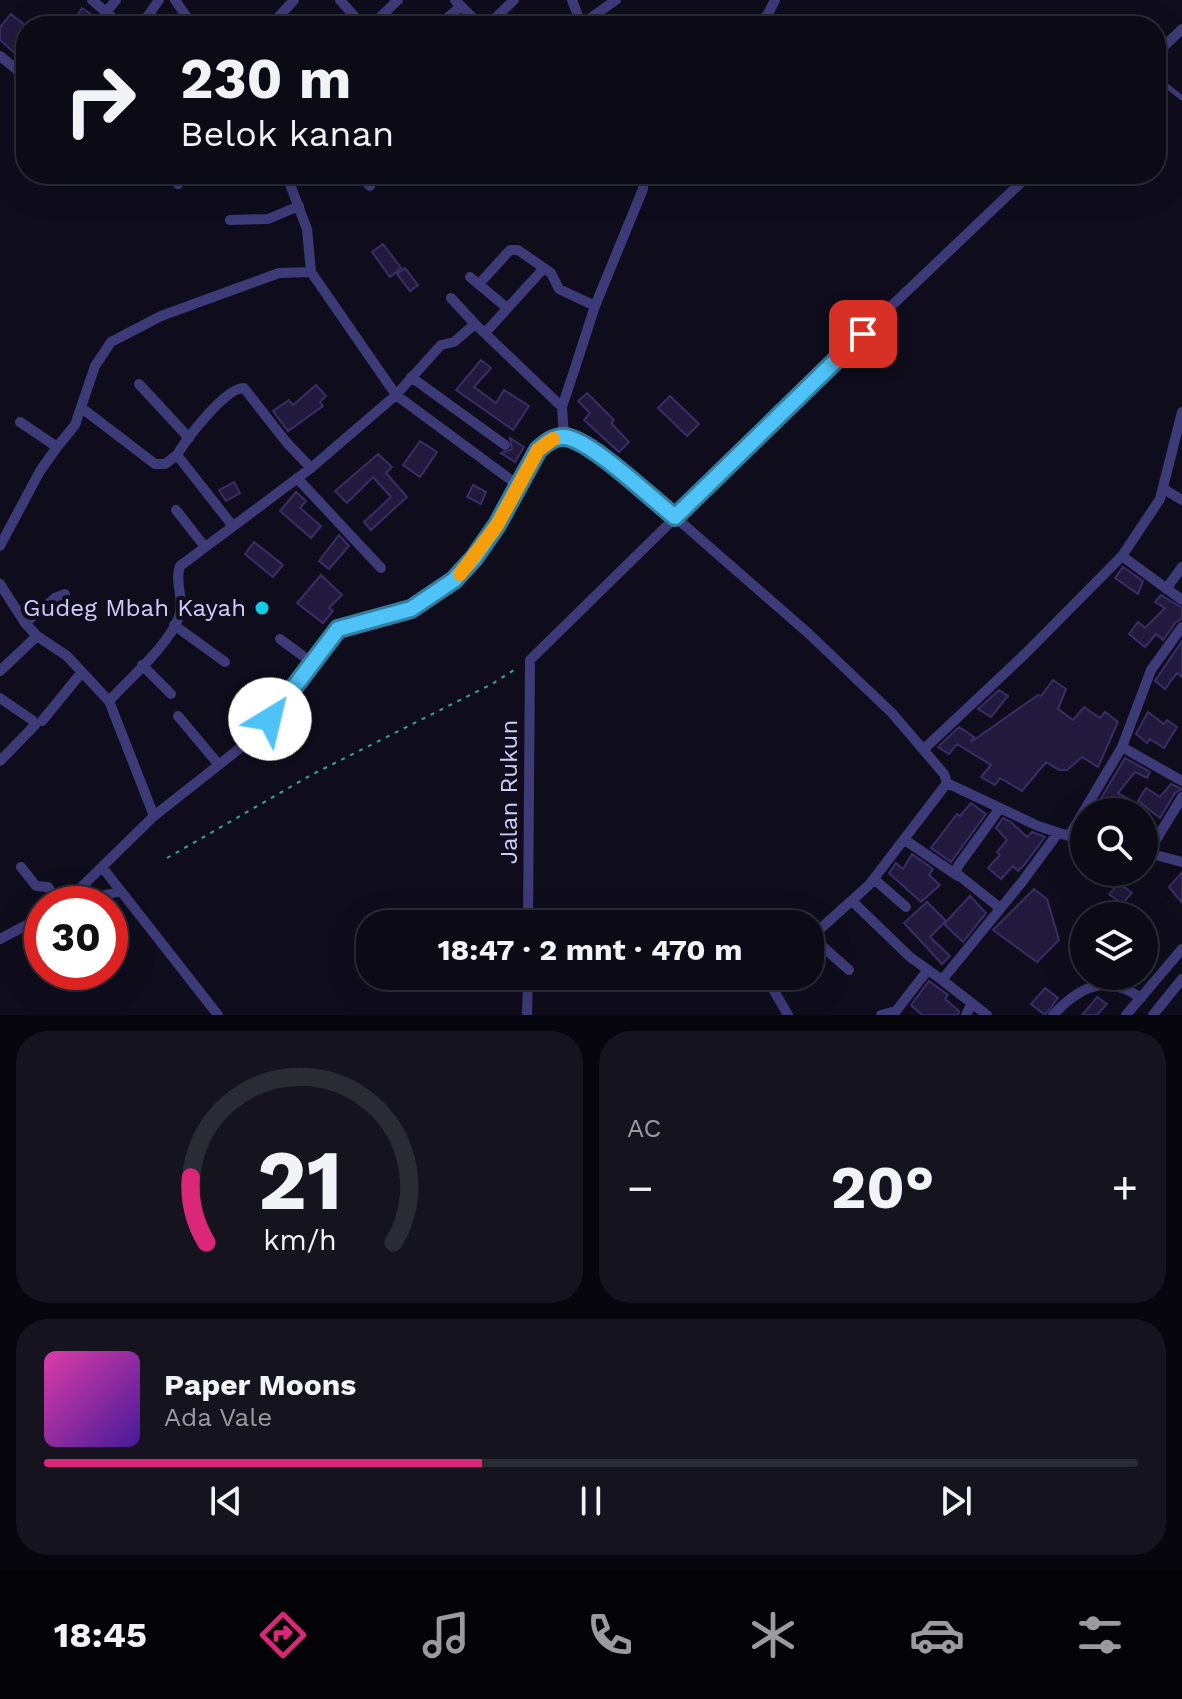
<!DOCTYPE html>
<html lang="id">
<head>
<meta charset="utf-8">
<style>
  :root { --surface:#0b0a15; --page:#14131e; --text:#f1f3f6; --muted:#9a9aa0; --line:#2b2b34; --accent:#db2777 }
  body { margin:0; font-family:"Work Sans",sans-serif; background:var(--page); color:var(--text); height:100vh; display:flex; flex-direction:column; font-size:30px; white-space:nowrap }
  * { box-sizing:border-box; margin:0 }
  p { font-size:26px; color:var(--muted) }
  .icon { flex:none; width:44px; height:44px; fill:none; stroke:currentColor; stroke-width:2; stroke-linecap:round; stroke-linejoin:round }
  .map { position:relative; height:1015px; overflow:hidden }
  .details { display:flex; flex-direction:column; gap:16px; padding:16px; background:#06060c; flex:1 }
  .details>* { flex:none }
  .guide { position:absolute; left:16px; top:16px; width:1150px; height:168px; border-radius:32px; box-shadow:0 8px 32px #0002,0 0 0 2px var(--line); background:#0b0a15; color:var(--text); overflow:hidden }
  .fabs { position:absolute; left:1070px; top:798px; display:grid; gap:16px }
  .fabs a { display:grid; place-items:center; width:88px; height:88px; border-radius:50%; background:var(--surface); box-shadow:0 8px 32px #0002,0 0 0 2px var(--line); font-size:40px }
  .speed { position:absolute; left:24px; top:886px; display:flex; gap:16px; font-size:40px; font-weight:700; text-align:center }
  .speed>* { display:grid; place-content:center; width:104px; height:104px; border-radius:50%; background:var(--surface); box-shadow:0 8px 32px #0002,0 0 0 2px var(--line); line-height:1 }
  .speed .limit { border:12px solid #d22; background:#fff; color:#111 }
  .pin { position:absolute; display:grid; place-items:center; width:68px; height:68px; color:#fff; margin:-34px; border-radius:16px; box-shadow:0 4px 12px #0006 }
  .me { position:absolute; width:88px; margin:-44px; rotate:36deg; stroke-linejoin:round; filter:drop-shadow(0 0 6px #0008) }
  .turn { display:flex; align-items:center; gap:28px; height:168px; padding:0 32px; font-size:36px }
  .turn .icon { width:104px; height:104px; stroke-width:2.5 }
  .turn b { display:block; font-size:56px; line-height:68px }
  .big { font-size:60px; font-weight:700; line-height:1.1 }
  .details .widget { flex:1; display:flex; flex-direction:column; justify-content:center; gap:12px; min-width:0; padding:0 28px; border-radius:32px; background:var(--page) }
  .details .dial { align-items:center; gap:0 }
  .dial svg { height:208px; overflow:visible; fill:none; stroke:var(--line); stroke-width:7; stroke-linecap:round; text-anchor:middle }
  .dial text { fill:var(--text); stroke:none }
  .song { display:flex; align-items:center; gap:24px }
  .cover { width:96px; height:96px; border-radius:12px; background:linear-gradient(135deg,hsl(320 70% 55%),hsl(260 70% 35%)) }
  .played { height:8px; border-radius:4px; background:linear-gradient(90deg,var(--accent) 40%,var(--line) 40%) }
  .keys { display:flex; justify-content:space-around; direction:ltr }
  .heat { display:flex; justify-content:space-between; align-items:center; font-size:44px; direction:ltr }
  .details .tiles { flex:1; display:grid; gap:16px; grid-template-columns:1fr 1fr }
  .widget:last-child { grid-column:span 2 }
  .trip { position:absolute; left:356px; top:910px; width:468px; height:80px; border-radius:32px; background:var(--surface); box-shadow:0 8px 32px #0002,0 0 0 2px var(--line); font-weight:700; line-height:80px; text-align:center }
  .tab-bar { display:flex; height:128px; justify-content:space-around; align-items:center; background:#040408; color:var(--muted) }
  .tab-bar .icon { width:56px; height:56px }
  .tab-bar .current { color:var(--accent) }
  .tab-bar b { font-size:36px; color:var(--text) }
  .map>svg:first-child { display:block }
  .building { fill:#211a3c; stroke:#392d66; stroke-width:2 }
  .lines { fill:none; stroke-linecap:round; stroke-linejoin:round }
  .path { stroke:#34a6a0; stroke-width:2; stroke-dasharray:4 6; stroke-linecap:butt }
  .service { stroke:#3d3a78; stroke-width:5 }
  .minor { stroke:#3d3a78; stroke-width:10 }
  .route-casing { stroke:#337fa1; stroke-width:20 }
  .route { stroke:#4fc3f7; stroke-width:14 }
  .slow { stroke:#f59e0b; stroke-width:14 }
  .poi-dot { fill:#0fcde4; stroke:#0f0d1c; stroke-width:3 }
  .labels { text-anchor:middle; stroke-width:8; stroke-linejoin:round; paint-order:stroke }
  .poi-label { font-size:24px; fill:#d1cbfc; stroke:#0f0d1c; text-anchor:end }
  .street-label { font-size:24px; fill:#d1cbfc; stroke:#0f0d1c }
</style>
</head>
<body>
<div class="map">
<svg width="1182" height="1015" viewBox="0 0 1182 1015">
  <rect width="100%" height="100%" fill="#0f0d1c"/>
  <!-- building -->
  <path class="building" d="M82,8L92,15L90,18L102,26H71Z
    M11,14L26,26V63L0,40V27Z
    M383,244L401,268L390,277L372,252Z
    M405,268L418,285L410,291L397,274Z
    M481,360L491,368L474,387L496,403L504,390L529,406L513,430L456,390Z
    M316,385L326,396L320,402L323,406L288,431L273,411L289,400L293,405Z
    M587,393L614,420L611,423L629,442L619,452L584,420L590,413L578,401Z
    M670,396L699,424L687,436L658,408Z
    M510,438L524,447L515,462L501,453L512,449Z
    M420,441L437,452L420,477L403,465Z
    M378,454L392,467L386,473L407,497L371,530L364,522L391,497L373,477L347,503L335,491Z
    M234,482L240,493L226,501L219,490Z
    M473,485L486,492L481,504L467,497Z
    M296,492L306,501L300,508L321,526L311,538L280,511Z
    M339,535L349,546L329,569L319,561Z
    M254,542L283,565L273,577L245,554Z
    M1123,567L1143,581L1138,594L1115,578Z
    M321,575L342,595L329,608L333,611L323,623L297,603Z
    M1161,595L1182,608V619L1176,622L1163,640L1156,634L1145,647L1129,634L1138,622L1145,628L1165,608L1155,602Z
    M1182,641V677L1177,673L1165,689L1155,681Z
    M1053,680L1066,689L1058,709L1073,720L1084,707L1100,718L1105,712L1118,722L1098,767L1082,757L1067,770H1059L1046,762L1022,791L1000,778L995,785L981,777L991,765L957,744L949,754L938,747L959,727L974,737L971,742L1038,695L1041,696Z
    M999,690L1008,696L991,717L978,709Z
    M1148,712L1164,724L1167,720L1177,727L1164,748L1150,739L1147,743L1136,734Z
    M1125,758L1150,772L1147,778L1135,772L1118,793L1134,802L1128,812H1098L1094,810Z
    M1171,784L1182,789L1175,793L1160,818L1138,801L1146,788L1160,797Z
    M971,803L986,814L951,862L931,848L957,814L960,816Z
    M1003,818L1011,822L1027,837L1032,832L1045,837L1024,865L1018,871L1013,866L1001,879L988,868L1000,855L997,852L1007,840L996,828Z
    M912,854L933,869L929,875L940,885L921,902L889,873L896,863L903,869Z
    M1182,872V903L1169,887Z
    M1119,883L1132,893L1122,904L1109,894Z
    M1034,889L1047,899L1059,940L1037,962L993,930Z
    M970,896L986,913L963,942L944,924Z
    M927,902L946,921L930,937L950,956L942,964L904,923Z
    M929,981L948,995L945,999L959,1011L958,1015H922L911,1005Z
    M1045,988L1058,998L1045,1015L1031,1004Z
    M1097,997L1107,1004L1097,1015H1082Z"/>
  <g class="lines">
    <!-- path -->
    <path class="path" d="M167,858L311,775L492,684L517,668"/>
    <!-- service -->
    <path class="service" d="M1156,84L1168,87L1182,98"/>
    <!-- minor -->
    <path class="minor" d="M92,0L122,26
      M175,0L193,26
      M340,0L363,26
      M455,0L481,26
      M572,0L582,26
      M106,12L116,0
      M582,24L616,0
      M141,26L159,0
      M270,26L294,0
      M371,26L398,0
      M438,26L461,6
      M487,26L514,0
      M756,26L768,14L775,0
      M1156,54L1182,29
      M0,56L26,77
      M286,174L307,229L311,272L396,395L519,486
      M358,174L370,186
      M178,184L180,174
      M230,220L268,219L299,206
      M470,277L507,308
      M479,284L510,250H518L551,273L559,289L595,306
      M451,298L475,324L562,407
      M485,333L544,268
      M411,377L505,445
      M139,384L189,438
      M83,409L155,464H165L177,455
      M564,437L562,407L575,368L595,306L643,189V184L633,174
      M57,447L75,425L95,366L111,342L161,316L279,273L311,272
      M297,478L381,568
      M1164,489L1182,500
      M176,510L205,547
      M232,525L177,455C187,438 225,388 244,388L287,443L311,468
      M0,546L40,471L57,447L20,422
      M1122,556L1182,600
      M0,584L25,623L37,636L67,656L109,701L154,816
      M1166,589L1182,567
      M25,623L55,598L65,594
      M174,625L225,662
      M280,639L311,662
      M142,665L171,694
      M0,671L37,636
      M0,698L32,720L35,725L0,761
      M109,701C130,678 168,646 179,617C185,599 174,583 180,566L311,468L396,395L441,345L454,342L475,324
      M178,716L219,765
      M42,721L82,672
      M1122,747L1182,781
      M924,749L1026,653L1122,556L1160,499L1182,412
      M1069,836L1122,747L1151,670L1182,627
      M905,840L958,876
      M1144,852L1182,862
      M1148,853L1182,797
      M21,867L36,886L48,887L59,904
      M102,867L218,1015
      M874,879L906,907
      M852,901L910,957L942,980
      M64,904L154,816L249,741L270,719L338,629L411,609L454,580L474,558L497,525L538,450L555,438L564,437L584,444L675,517L808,633L892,713L944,774L947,783L1038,826L1084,841
      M72,904L120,891
      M1000,908L956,873L958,866L1000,808
      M528,924L530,660L884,313L1030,174
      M812,937L849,970
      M810,938L869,885L947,783
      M0,939L42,917
      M773,976V989L788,1015
      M527,1015L528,976
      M881,1015L896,1011L927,971
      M966,1015L972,1003
      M987,1015L942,980L1022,882L1058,833
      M1053,1015C1079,987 1106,973 1141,998
      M1126,1015L1182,949
      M1153,1015L1182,979"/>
  </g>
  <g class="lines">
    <defs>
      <path id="route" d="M270,719L338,629L411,609L454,580L474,558L497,525L538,450C546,443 554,436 565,437C591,440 652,499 675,517L863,334"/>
    </defs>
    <!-- route casing -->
    <use href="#route" class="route-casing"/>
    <!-- route -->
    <use href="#route" class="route"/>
    <!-- slow -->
    <path class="slow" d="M460,574L497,525L538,450L553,439"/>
  </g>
  <!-- markers -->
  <circle class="poi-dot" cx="262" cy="608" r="8"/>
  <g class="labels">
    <!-- poi labels -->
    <g class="poi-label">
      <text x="246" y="616">Gudeg Mbah Kayah</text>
    </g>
    <!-- street labels -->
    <g class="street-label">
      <text transform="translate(509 792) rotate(-90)" y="8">Jalan Rukun</text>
    </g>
  </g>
</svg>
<div class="fabs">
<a><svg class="icon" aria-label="search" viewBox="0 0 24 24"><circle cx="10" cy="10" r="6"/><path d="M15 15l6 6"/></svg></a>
<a><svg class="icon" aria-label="layers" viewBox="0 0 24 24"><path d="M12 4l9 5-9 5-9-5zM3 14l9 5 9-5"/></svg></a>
</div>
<div class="speed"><div class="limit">30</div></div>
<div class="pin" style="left:863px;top:334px;background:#d93025"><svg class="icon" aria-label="arrive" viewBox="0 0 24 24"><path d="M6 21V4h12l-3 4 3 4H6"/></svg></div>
<svg class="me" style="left:270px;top:719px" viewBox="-20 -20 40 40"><circle r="19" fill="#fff"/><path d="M0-13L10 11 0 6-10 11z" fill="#4fc3f7"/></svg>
<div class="trip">18:47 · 2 mnt · 470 m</div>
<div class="guide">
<div class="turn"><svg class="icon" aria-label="right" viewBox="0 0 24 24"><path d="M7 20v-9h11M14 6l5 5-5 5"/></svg><div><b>230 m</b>Belok kanan</div></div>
</div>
</div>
<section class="details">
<div class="tiles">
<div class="widget dial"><svg viewBox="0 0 100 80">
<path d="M14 69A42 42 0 1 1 86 69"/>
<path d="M14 69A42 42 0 0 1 8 44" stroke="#db2777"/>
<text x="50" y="56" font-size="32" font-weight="700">21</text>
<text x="50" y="72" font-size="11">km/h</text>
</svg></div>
<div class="widget"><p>AC</p>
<div class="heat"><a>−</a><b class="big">20°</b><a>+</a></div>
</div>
<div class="widget">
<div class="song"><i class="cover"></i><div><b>Paper Moons</b><p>Ada Vale</p></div></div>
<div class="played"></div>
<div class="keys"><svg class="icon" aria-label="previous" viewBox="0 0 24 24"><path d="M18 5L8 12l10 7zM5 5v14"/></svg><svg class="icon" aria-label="pause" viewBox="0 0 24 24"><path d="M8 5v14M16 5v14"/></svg><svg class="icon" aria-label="next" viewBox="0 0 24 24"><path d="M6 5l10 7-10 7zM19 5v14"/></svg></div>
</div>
</div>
</section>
<nav class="tab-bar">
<b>18:45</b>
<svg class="icon current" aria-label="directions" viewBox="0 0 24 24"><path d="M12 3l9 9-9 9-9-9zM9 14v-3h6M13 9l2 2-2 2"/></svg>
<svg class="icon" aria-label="music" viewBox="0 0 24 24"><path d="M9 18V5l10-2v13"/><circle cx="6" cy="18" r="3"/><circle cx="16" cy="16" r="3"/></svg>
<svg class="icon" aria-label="phone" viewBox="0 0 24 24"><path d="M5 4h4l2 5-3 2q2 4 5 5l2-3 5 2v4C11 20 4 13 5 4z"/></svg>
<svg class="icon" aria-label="climate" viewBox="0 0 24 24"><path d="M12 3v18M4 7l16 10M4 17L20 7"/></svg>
<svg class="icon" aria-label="car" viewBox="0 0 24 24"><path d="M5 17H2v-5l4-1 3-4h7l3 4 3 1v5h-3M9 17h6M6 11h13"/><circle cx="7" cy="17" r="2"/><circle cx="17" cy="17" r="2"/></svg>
<svg class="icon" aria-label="filters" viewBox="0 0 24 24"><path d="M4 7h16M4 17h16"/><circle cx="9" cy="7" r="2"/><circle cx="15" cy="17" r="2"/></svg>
</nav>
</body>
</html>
